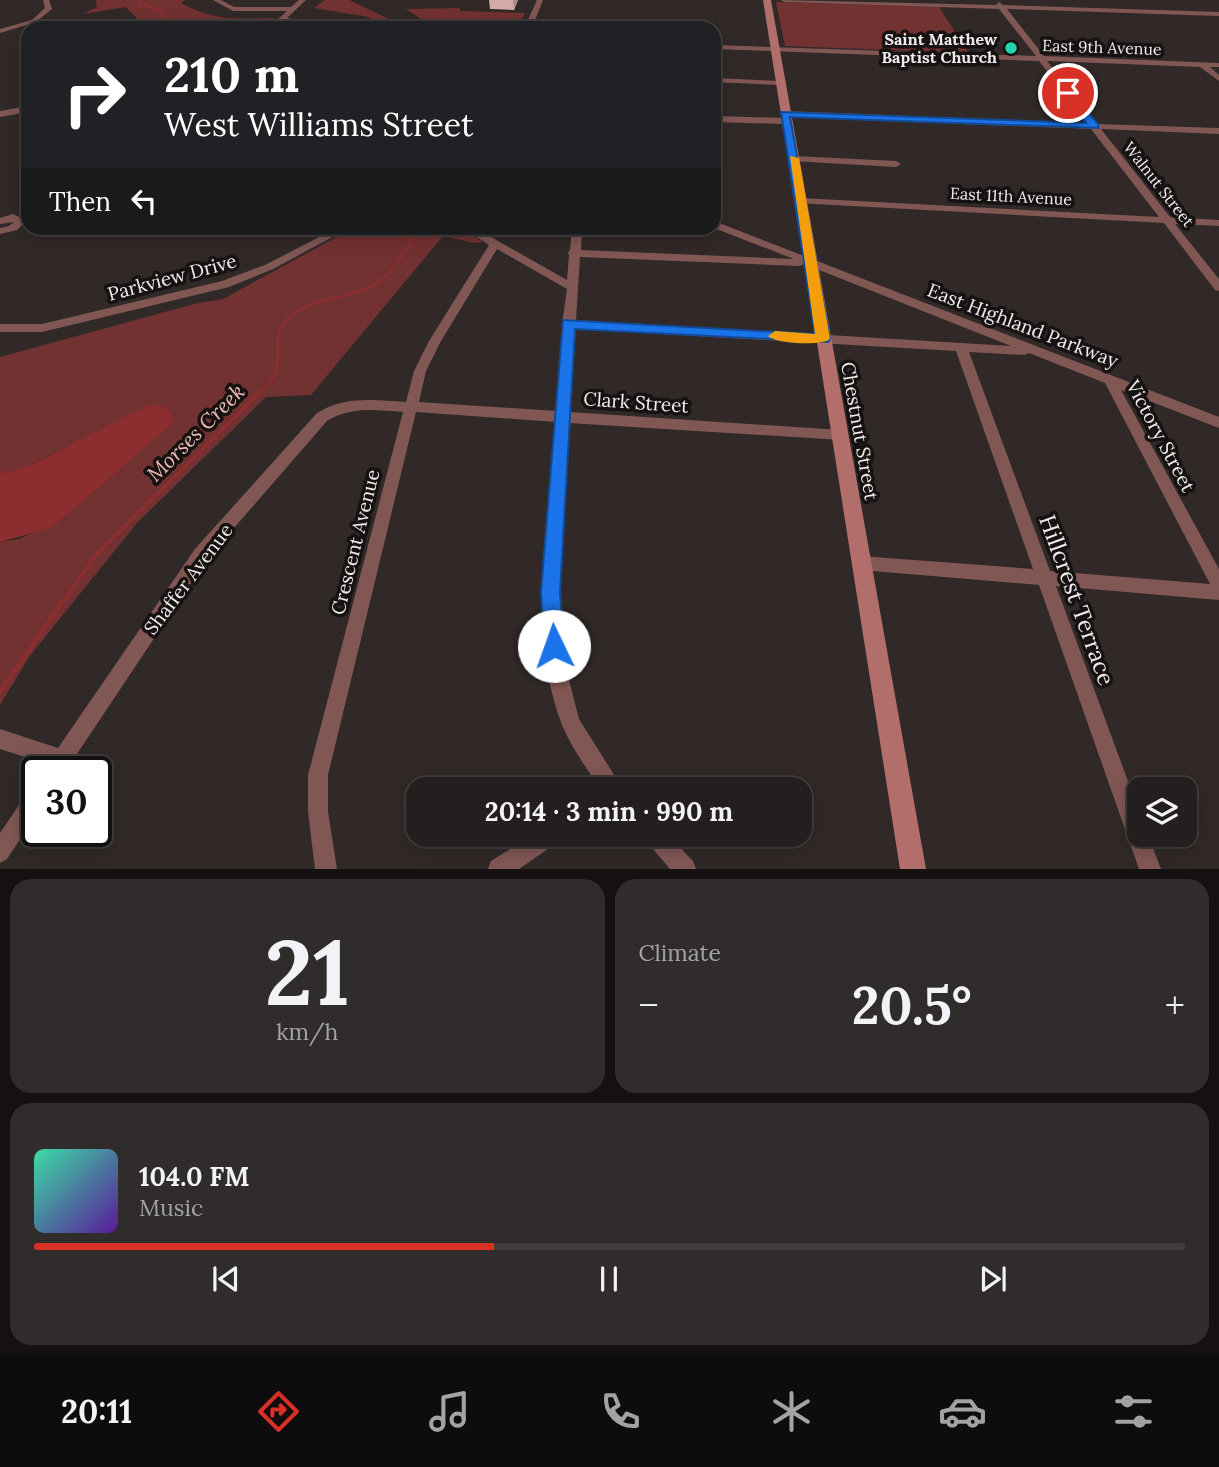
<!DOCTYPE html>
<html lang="en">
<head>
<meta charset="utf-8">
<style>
  :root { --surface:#241f1e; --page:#302c2b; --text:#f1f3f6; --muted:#a3a2a4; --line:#413d3c; --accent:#d93025 }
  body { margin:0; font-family:Lora,serif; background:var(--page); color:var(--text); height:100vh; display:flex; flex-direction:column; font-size:26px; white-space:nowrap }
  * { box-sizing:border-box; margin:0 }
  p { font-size:23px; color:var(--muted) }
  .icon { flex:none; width:38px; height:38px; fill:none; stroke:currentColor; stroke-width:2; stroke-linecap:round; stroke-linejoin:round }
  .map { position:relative; height:869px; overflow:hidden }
  .sheet { display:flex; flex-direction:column; gap:10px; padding:10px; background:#141110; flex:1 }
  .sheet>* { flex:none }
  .banner { position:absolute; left:21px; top:21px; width:700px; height:214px; border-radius:21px; box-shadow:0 4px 18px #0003,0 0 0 2px var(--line); background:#202124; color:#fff; overflow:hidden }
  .controls { position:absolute; left:1127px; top:777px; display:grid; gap:14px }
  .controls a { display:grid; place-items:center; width:70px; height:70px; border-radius:14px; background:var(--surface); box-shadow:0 4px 18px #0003,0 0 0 2px var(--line); font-size:35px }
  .speed { position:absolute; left:21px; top:756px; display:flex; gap:14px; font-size:35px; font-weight:700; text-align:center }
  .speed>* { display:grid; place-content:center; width:91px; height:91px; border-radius:50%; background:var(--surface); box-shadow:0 4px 18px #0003,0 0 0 2px var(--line); line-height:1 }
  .speed .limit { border:4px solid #111; border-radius:10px; background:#fff; color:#111 }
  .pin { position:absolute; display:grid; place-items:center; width:60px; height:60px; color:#fff; margin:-30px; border:4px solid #fff; border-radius:50%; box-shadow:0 2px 7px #0007 }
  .me { position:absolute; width:77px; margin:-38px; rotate:357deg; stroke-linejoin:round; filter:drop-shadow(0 0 5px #0008) }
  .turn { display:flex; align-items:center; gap:24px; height:147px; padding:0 28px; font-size:32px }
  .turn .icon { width:91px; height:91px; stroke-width:2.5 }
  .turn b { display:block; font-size:49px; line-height:60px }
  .then { display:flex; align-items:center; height:66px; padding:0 28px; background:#0003; gap:14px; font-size:26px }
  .big { font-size:52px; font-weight:700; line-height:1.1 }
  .sheet .tile { flex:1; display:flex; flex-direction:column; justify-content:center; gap:10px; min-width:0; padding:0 24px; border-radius:21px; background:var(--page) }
  .sheet .dial { align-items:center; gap:0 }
  .dial b { font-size:91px; line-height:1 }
  .song { display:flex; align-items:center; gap:21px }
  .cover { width:84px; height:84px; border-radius:10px; background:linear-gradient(135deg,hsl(160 70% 55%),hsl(270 70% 35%)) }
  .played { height:7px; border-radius:4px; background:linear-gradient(90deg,var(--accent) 40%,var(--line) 40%) }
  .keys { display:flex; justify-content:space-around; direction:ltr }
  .heat { display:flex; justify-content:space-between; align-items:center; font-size:38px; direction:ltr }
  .sheet .tiles { flex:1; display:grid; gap:10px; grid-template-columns:1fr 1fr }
  .tile:last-child { grid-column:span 2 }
  .trip { position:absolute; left:406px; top:777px; width:406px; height:70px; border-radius:21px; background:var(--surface); box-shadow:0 4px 18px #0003,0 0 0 2px var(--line); font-weight:700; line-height:70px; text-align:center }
  .menu { display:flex; height:112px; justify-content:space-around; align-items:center; background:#0e0c0c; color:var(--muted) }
  .menu .icon { width:49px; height:49px }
  .menu .on { color:var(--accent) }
  .menu b { font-size:32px; color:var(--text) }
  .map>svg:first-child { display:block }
  .green { fill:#723231 }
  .water { fill:#8c2e2f }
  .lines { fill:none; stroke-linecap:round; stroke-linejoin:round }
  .stream-far3 { stroke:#8c2e2f; stroke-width:2 }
  .stream-far2 { stroke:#8c2e2f; stroke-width:2.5 }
  .stream-far1 { stroke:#8c2e2f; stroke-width:3.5 }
  .stream { stroke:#8c2e2f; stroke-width:4.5 }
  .street { fill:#815754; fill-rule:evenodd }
  .secondary { fill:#b16e6a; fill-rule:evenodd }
  .wall { fill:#d2aba9 }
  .shaded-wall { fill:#ab8b89 }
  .route { fill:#1a73e8; stroke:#114b97; stroke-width:2 }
  .slow { fill:#f59e0b }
  .poi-dot { fill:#22d5af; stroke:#161212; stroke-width:2.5 }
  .labels { text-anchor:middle; stroke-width:7; stroke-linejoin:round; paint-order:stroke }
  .far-poi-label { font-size:16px; font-weight:bold; fill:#f1ecec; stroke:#161212; text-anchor:end }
  .far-street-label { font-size:16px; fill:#f1ecec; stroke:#161212 }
  .street-label { font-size:19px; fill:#f1ecec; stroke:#161212 }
  .water-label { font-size:21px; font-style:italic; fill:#f0bab6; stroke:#161212 }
  .near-street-label { font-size:23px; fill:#f1ecec; stroke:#161212 }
</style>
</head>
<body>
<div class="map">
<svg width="1219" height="869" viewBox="0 0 1219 869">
  <rect width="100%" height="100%" fill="#302928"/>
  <!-- green -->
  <path class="green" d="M96,0H185L181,3C213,21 239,19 274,18L258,28H146L126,7L83,14L97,7Z
    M325,0H349L408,28H385L368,17L314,8Z
    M776,2L939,7L969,53L785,46Z
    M459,8L460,11L525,13L518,28H434L406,9Z
    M353,228H459L483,242L474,243L443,236L311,395L266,397L137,523L29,657L0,705V542L19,539L61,520L172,423V414L151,406C129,416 107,425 86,436C56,451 34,468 0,473V357L194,304L223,299Z"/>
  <!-- water -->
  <path class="water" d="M151,405L165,407L172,414L173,423L61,520L47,529L0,542V473C34,468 56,451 86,436C107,425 129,415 151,405Z"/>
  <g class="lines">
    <!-- stream-far3 -->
    <path class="stream-far3" d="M142,0L138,3L158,9L176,28
      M229,28L250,23L265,27"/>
    <!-- stream-far2 -->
    <path class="stream-far2" d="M254,398C260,392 269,386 273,378C284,359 269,336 288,318C313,295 351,301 378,282C396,270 408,246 421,228"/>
    <!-- stream-far1 -->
    <path class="stream-far1" d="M60,606L95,556L256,396"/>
    <!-- stream -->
    <path class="stream" d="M0,692L61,604"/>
    <!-- street -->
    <path class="street" d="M43,0H49L52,9L36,22L0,33V29L32,20L45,8Z
      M213,0H221L234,7H291L299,0H306L287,18L347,28H328L283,21L276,28H268L287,11H233Z
      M537,0H543L532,28H524Z
      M781,0L996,5L999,2L1003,5L1219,12V16L1007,9L1044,56L1219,63V67H1210L1219,75V81L1200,67L1047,61L1097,124L1219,128V134L1101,129L1170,217L1219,220V226L1175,224L1219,279V291L1215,290L1164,223L797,203L796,201L801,198L1159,217L1091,129L785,117L781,114L785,111L1087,123L1039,61L714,49V45L1036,56L999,9L784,2Z
      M714,78L779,81L783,83L779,85L714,82Z
      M28,106V112L0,117V111Z
      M714,116L786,118L790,121L786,124L714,122Z
      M794,156L896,161L901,164L896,167L791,161L789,159Z
      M13,214L26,221L17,230L0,234V228L9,226L14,222L0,224V218Z
      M714,221L1219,417V428L1121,390L1219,569V600L1056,586L1139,811V835H1148L1161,869H1139L1039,585L861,570L855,568L853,563L855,558L861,556L1033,569L956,351L576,329L570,412L841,430L846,431L848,435L846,439L841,440L569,423L558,592L566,668L579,719L623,789H601C587,769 572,749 562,725C526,632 548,518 556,422L416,412L328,775V812L337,869H315L308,812V775L403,412C376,410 351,406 327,421L207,559L65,772H43L47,764L0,749V729L58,748L195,549L317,413C345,396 374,400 406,402L414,371L429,341L489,245L463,228H475L567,280L569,255L568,253L570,250L572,228H582L581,250L794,259L714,228ZM497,249L567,289L562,324L564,327L557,411L419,402L426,371L441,341ZM580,257L799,266L804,264L1011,346L576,320ZM969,352L1024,355L1029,353L1105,383L1210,584L1050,571Z
      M337,228H349L273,269L229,287L42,332H0V324H42L222,281L265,265Z
      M37,786V814L7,859L0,863V833L30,789Z
      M533,835H561L558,842L519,869H488L491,861Z
      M644,835H668L693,861L696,869H670L647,842Z"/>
    <!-- secondary -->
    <path class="secondary" d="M763,0H771L926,869H900Z"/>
  </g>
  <!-- wall -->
  <path class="wall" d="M489,0H518L514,10L490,9Z"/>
  <!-- shaded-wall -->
  <path class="shaded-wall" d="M513,0H518L514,10Z"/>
  <!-- route -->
  <path class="route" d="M1064,91H1071L1098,124V128L790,117L830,339L828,342L575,329L560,592L564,646L561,652L554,655L546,652L544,646L541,592L563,320L815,334L781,112L1086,123L1063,93Z"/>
  <!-- slow -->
  <path class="slow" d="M790,156L799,158L830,339C822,346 776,344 768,336L775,331L815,334Z"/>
  <!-- markers -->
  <circle class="poi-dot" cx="1011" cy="48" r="7"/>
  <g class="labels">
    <!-- far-poi labels -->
    <g class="far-poi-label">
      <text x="997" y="45">Saint Matthew<tspan x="997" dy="18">Baptist Church</tspan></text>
    </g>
    <!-- far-street labels -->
    <g class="far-street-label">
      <text transform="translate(1102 47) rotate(2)" y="6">East 9th Avenue</text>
      <text transform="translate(1159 184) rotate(52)" y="6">Walnut Street</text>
      <text transform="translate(1011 196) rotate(3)" y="6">East 11th Avenue</text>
    </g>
    <!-- street labels -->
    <g class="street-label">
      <text transform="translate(172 277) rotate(-15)" y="7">Parkview Drive</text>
      <text transform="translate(1023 325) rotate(21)" y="7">East Highland Parkway</text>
      <text transform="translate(636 402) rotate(4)" y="7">Clark Street</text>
      <text transform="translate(860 431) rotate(80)" y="7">Chestnut Street</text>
      <text transform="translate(1161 436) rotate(62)" y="7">Victory Street</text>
      <text transform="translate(355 542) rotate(-76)" y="7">Crescent Avenue</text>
      <text transform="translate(188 579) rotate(-53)" y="7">Shaffer Avenue</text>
    </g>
    <!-- water labels -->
    <g class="water-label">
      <text transform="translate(196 433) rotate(-45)" y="7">Morses Creek</text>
    </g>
    <!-- near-street labels -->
    <g class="near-street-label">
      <text transform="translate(1077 600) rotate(70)" y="8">Hillcrest Terrace</text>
    </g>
  </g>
</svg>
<div class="controls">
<a><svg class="icon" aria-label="layers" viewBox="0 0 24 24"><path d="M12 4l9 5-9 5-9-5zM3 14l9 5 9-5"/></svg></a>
</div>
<div class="speed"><div class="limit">30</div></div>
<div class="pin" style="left:1068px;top:93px;background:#d93025"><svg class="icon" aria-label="arrive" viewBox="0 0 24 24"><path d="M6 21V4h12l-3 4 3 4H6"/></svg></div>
<svg class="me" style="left:554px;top:646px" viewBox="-20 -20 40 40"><circle r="19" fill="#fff"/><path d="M0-13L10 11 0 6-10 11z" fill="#1a73e8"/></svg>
<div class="trip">20:14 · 3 min · 990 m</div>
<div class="banner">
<div class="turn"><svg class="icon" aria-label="right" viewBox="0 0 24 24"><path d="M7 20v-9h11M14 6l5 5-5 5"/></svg><div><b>210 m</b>West Williams Street</div></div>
<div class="then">Then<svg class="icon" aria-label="left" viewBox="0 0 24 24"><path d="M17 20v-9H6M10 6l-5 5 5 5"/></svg></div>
</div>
</div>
<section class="sheet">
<div class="tiles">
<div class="tile dial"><b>21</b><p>km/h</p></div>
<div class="tile"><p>Climate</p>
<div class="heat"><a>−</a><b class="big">20.5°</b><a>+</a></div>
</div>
<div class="tile">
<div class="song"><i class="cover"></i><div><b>104.0 FM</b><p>Music</p></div></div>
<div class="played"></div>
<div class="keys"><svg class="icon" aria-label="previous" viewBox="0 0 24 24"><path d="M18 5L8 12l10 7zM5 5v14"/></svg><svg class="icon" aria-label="pause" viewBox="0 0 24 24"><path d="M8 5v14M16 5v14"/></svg><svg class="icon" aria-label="next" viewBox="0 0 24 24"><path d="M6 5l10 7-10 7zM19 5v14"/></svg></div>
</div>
</div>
</section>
<nav class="menu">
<b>20:11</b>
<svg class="icon on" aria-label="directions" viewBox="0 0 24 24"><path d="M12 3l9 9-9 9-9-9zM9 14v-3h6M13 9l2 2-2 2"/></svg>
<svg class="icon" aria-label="music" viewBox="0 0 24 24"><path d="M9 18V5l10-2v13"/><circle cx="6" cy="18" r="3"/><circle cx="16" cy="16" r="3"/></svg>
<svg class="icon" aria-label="phone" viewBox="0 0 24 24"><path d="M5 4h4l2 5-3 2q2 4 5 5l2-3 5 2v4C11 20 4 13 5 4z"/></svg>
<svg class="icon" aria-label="climate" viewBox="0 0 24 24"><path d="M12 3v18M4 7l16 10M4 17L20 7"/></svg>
<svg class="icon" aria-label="car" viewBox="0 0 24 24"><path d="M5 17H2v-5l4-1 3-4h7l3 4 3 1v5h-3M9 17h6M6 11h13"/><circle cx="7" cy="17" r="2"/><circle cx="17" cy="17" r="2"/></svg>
<svg class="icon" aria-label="filters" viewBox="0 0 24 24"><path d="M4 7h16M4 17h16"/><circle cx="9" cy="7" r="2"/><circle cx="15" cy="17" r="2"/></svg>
</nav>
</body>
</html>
